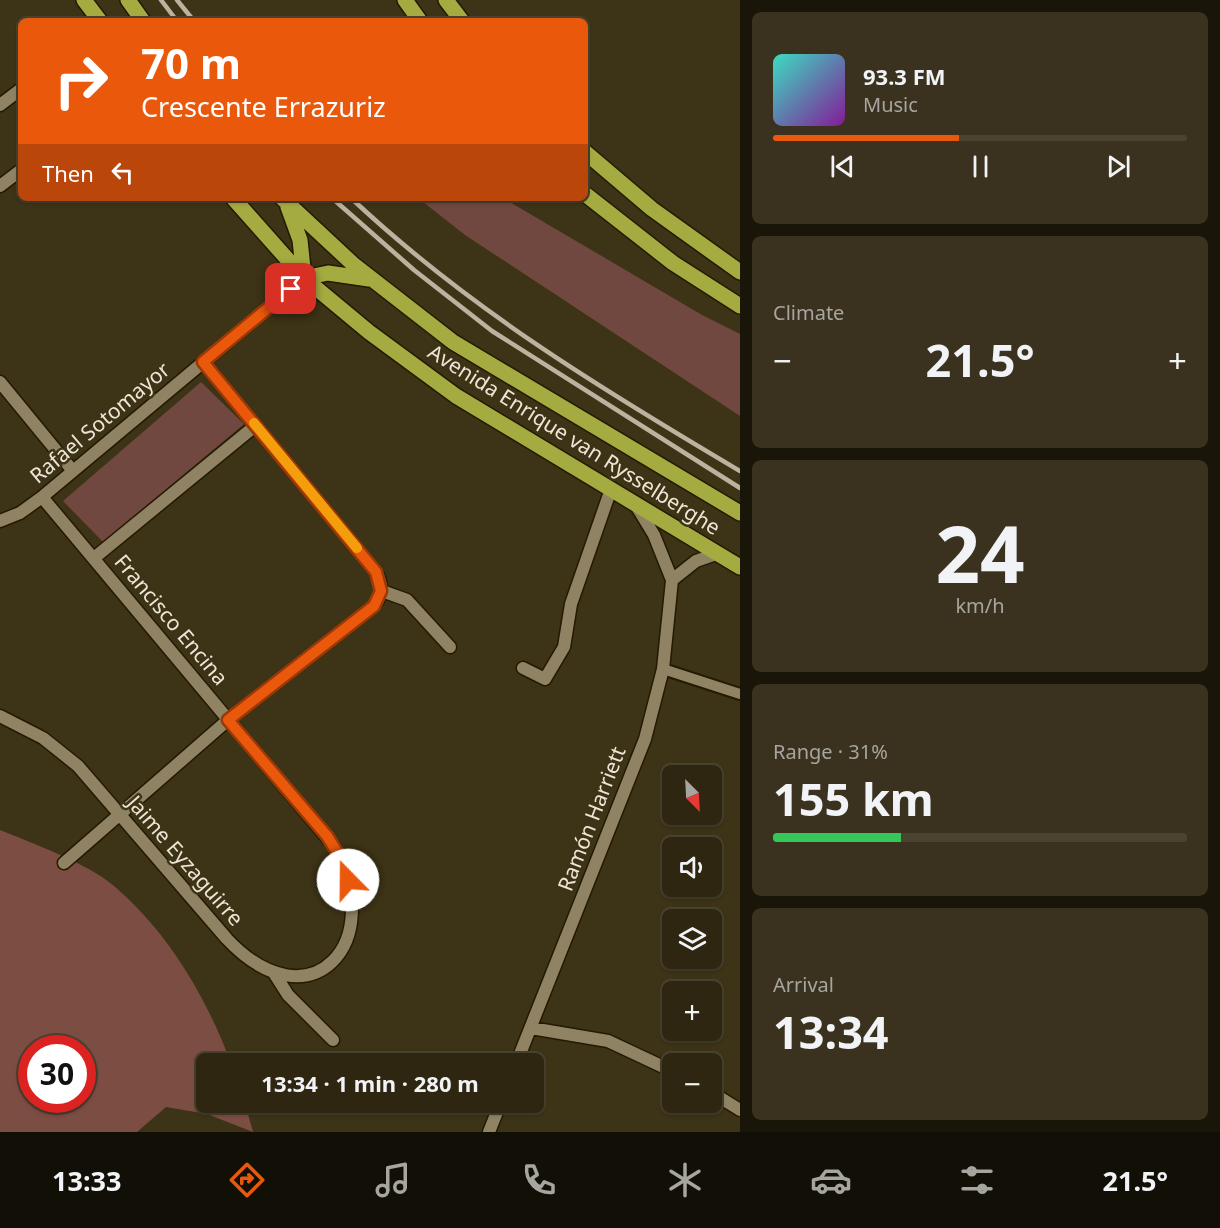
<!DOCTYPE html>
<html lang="en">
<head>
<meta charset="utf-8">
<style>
  :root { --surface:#2e2610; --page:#3a321e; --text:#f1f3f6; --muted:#a7a59f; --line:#494330; --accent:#ea580c }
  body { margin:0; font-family:"Noto Sans",sans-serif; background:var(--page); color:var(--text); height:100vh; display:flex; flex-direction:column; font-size:22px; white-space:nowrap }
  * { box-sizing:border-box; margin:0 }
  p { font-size:20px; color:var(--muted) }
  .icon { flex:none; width:33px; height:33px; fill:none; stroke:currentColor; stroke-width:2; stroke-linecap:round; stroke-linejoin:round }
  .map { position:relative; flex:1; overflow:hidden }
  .side { display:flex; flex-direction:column; gap:12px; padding:12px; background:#191509; width:480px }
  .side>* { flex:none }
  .hud { position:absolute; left:18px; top:18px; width:570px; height:183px; border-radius:9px; box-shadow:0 2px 4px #0004,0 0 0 2px var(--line); background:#ea580c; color:#fff; overflow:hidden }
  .needle { width:39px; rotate:156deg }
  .fabs { position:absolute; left:662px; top:765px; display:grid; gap:12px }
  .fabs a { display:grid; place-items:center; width:60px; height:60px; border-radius:9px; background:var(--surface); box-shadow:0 2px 4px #0004,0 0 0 2px var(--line); font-size:30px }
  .speed { position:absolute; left:18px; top:1035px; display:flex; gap:12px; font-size:30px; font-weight:700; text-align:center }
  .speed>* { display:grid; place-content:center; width:78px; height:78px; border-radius:50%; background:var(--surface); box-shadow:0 2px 4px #0004,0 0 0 2px var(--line); line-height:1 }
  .speed .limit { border:9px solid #d22; background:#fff; color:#111 }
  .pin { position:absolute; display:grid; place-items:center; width:51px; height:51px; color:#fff; margin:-26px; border-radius:12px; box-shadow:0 3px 9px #0006 }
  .me { position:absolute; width:66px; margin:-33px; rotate:338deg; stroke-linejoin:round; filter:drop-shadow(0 0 4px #0008) }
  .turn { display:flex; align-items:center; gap:21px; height:126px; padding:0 24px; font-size:27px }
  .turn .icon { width:78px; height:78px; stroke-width:2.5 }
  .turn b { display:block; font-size:42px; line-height:51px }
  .then { display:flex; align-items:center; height:57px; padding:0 24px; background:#0003; gap:12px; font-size:22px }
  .big { font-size:45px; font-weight:700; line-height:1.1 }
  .side .widget { flex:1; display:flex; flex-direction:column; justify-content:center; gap:9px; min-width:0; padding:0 21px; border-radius:9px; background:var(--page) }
  .side .dial { align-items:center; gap:0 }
  .dial b { font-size:78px; line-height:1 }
  .song { display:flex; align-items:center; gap:18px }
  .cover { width:72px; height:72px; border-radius:9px; background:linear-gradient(135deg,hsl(170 70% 55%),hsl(290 70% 35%)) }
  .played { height:6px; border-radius:3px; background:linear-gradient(90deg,var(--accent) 45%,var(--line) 45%) }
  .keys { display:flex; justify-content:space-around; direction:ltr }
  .heat { display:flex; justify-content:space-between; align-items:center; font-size:33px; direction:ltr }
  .charge { height:9px; border-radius:4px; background:linear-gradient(90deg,#34c759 31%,var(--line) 0) }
  .trip { position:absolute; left:196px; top:1053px; width:348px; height:60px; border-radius:9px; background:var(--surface); box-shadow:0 2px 4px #0004,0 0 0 2px var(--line); font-weight:700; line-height:60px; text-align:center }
  .menu { display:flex; height:96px; justify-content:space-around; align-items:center; background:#120f06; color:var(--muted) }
  .menu .icon { width:42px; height:42px }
  .menu .active { color:var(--accent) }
  .menu b { font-size:27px; color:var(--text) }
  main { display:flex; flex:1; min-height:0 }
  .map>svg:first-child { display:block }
  .green { fill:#70483f }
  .forest { fill:#7c4d43; fill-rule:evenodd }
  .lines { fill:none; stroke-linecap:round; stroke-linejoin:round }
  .lane-casing { stroke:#241a00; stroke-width:14 }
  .street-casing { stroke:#241a00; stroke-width:15 }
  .primary-casing { stroke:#241a00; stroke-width:18 }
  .lane { stroke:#8f8364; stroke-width:10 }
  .street { stroke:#8f8364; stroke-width:12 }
  .primary { stroke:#a4ac41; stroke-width:15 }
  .rail { stroke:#bbb39f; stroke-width:4.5 }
  .route-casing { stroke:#983908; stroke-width:15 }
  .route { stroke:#ea580c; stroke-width:10 }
  .slow { stroke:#f59e0b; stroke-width:10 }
  .labels { text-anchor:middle; stroke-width:5; stroke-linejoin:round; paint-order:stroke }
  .street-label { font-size:21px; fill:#ede6d6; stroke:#3d3316 }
</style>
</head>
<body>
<main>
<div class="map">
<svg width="740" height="1132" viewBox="0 0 740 1132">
  <rect width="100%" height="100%" fill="#3d3316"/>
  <!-- green -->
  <path class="green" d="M418,198H503L702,315L740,334V416L465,235Z
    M201,382L244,424L103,542L63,501Z"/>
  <!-- forest -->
  <path class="forest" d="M0,830C32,843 89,864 114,886C169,933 206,997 231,1063L207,1064V1102L245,1103L253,1132L207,1114L166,1107L137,1132H0ZM32,1048H82V1100H32Z"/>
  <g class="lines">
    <defs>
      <path id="lane" d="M663,669L740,694"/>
      <path id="street" d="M0,105L21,89
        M0,186L21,170
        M0,382L73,471
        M0,521L20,513L42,497L304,278
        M94,558L255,426
        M672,580L696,561L716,554
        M382,591L407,600L450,647
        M523,668L545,679L564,647L571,604L611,489
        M0,716L43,738L78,766L227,939C311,1028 389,941 333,845L42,497
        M64,863L228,720L374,606C383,595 383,584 376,572L203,362
        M274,973L288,995L333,1040
        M531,1028L608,1041L672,1071
        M516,1064L645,739L663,669L672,580L654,535L637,507
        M711,1092L740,1110
        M489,1132L501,1102"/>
      <path id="primary" d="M84,0L100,21
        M128,0L143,21
        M405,0L420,21
        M446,0L462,21
        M585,152L652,209L740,272
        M585,194L673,263L740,306
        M233,198L304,278L369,332L456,396L740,567
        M282,198L354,265L453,342L740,513
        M288,207L300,240L304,278
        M304,278L328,273L369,279"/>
    </defs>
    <!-- lane casing -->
    <use href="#lane" class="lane-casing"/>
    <!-- street casing -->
    <use href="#street" class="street-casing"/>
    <!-- primary casing -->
    <use href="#primary" class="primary-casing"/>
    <!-- lane -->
    <use href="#lane" class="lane"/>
    <!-- street -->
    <use href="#street" class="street"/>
    <!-- primary -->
    <use href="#primary" class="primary"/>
    <!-- rail -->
    <path class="rail" d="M161,0L177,21
      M177,0L194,21
      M332,198L414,270L492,331L740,488
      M351,198C468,308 603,390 740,471"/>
  </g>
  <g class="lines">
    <defs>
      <path id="route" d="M291,289L203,362L376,572L381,591L374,606L228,720L327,836L339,855L348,880"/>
    </defs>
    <!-- route casing -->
    <use href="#route" class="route-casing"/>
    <!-- route -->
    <use href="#route" class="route"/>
    <!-- slow -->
    <path class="slow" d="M254,423L357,548"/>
  </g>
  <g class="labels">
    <!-- street labels -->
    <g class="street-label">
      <text transform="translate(100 423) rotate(-40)" y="7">Rafael Sotomayor</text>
      <text transform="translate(574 440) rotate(32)" y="7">Avenida Enrique van Rysselberghe</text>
      <text transform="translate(171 620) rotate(50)" y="7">Francisco Encina</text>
      <text transform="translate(592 819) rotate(-69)" y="7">Ramón Harriett</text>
      <text transform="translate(185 861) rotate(49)" y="7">Jaime Eyzaguirre</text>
    </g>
  </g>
</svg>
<div class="fabs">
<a><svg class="needle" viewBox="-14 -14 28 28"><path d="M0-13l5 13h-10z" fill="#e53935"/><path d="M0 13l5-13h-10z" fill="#a7a59f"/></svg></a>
<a><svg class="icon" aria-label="sound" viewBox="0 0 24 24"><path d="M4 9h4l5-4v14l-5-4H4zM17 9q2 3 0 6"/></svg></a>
<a><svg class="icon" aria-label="layers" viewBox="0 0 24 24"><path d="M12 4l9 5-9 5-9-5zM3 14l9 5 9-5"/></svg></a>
<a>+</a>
<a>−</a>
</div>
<div class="speed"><div class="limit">30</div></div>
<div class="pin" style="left:291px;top:289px;background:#d93025"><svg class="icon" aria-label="arrive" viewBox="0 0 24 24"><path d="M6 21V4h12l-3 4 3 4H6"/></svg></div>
<svg class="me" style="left:348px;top:880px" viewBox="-20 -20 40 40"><circle r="19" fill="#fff"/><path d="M0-13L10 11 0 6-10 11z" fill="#ea580c"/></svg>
<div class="trip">13:34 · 1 min · 280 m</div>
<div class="hud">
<div class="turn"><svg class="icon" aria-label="right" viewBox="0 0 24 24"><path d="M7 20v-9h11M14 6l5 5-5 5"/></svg><div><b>70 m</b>Crescente Errazuriz</div></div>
<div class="then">Then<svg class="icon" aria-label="left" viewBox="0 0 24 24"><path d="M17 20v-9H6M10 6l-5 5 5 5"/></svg></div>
</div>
</div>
<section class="side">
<div class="widget">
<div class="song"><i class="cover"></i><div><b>93.3 FM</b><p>Music</p></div></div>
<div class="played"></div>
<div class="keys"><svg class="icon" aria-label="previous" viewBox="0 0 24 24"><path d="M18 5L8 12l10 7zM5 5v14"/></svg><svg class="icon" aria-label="pause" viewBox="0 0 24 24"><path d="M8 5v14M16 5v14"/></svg><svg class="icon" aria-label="next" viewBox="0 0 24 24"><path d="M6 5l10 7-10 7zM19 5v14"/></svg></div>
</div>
<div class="widget"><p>Climate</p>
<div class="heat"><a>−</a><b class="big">21.5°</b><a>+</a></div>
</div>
<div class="widget dial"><b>24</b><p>km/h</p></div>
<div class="widget"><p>Range · 31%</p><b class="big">155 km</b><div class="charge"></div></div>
<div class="widget"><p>Arrival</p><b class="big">13:34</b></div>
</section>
</main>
<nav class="menu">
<b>13:33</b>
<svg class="icon active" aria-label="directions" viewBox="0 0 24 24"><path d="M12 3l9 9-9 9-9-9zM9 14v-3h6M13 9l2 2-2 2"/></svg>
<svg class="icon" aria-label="music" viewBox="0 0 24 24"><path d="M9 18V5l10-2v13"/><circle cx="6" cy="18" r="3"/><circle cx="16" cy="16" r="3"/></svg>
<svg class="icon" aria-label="phone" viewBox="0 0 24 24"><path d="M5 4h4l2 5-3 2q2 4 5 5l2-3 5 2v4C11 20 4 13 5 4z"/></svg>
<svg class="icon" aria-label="climate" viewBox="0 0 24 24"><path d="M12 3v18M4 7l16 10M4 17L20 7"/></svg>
<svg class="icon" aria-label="car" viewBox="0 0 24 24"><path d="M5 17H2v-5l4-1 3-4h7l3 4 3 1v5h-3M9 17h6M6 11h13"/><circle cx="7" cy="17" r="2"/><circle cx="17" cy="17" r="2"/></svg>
<svg class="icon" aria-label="filters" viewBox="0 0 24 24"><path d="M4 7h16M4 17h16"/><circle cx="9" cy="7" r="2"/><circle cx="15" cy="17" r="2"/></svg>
<b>21.5°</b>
</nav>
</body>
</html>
